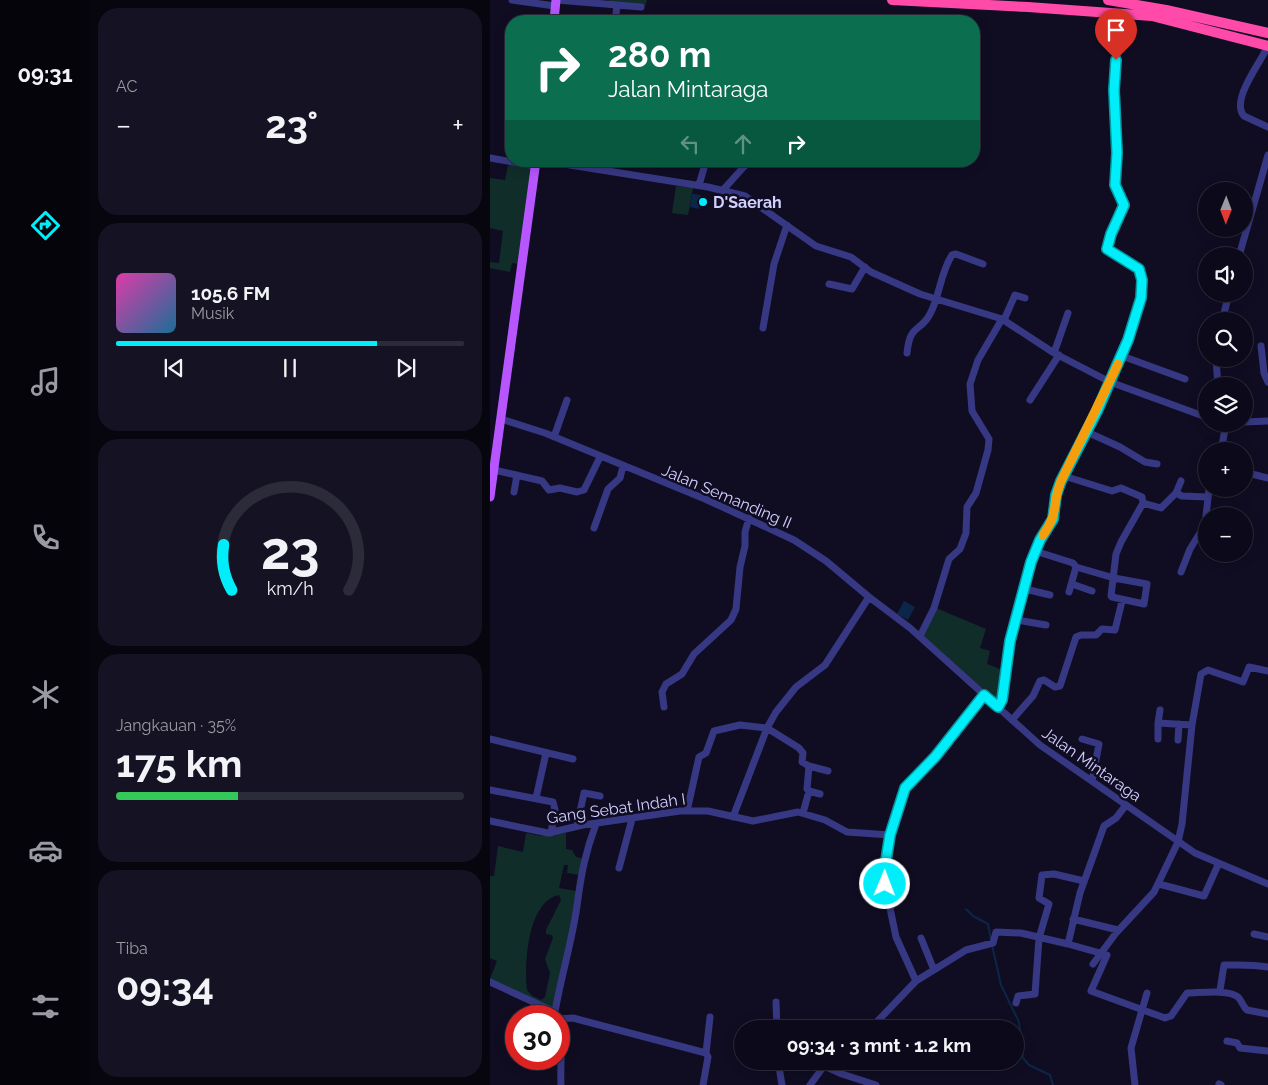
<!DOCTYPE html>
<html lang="id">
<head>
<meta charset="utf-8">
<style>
  :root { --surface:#0c0a1a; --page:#151323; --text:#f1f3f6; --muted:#9a9aa2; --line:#2c2b39; --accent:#00eefa }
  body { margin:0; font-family:Raleway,sans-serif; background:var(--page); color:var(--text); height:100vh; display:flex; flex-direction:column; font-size:19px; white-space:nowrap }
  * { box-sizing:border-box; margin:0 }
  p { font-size:16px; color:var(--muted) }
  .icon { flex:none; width:28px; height:28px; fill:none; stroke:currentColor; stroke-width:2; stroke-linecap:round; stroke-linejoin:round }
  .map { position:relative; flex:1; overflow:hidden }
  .drawer { display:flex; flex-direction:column; gap:8px; padding:8px; background:#07060e; width:400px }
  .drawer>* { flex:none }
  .banner { position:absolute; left:15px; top:15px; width:475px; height:152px; border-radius:20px; box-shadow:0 2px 12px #0003,0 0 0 1px var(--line); background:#0b6e4f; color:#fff; overflow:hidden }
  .needle { width:32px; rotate:181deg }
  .buttons { position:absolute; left:708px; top:182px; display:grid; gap:10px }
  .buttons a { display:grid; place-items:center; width:55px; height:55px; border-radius:50%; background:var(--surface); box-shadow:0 2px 12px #0003,0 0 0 1px var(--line); font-size:25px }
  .speed { position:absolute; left:15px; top:1005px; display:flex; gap:10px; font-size:25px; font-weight:700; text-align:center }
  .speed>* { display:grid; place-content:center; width:65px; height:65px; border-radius:50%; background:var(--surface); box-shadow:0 2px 12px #0003,0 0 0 1px var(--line); line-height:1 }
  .speed .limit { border:8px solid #d22; background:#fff; color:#111 }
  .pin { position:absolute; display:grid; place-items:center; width:42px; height:42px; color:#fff; margin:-51px -21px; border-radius:50% 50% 50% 0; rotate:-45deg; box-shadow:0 0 5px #0007 }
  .pin .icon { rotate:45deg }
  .me { position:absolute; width:55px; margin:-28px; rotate:1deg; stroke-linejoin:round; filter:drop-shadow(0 0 4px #0008) }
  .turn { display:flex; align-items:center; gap:18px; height:105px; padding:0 20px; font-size:22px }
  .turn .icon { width:65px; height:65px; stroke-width:2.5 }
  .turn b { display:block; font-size:35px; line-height:42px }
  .lanes { display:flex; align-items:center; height:48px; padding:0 20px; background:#0003; justify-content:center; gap:25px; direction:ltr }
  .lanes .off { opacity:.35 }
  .big { font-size:38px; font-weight:700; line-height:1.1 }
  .drawer .tile { flex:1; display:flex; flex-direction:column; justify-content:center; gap:8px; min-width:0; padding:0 18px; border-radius:20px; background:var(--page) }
  .drawer .dial { align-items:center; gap:0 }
  .dial svg { height:130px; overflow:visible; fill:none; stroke:var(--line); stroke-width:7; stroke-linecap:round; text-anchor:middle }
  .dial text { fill:var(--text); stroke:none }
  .song { display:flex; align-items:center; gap:15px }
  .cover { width:60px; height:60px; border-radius:8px; background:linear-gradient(135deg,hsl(320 70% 55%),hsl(200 70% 35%)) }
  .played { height:5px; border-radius:2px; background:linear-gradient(90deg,var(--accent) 75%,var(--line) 75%) }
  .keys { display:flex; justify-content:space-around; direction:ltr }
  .heat { display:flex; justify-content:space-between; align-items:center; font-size:28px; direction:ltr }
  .charge { height:8px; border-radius:4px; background:linear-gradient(90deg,#34c759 35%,var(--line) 0) }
  .trip { position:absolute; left:244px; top:1020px; width:290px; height:50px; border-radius:25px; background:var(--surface); box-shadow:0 2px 12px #0003,0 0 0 1px var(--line); font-weight:700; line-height:50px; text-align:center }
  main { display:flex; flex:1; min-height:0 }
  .dock { display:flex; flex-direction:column; width:90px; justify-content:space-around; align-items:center; background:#05040a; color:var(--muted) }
  .dock .icon { width:35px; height:35px }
  .dock .on { color:var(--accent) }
  .dock b { font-size:22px; color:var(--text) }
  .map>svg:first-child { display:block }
  .green { fill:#102d2a; fill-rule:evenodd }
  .water { fill:#0b2648 }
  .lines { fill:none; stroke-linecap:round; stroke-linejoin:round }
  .stream { stroke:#0b2648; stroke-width:2 }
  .minor { stroke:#373883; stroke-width:7 }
  .major { stroke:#b756ff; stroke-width:9 }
  .highway { stroke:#ff4aaa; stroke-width:10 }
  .route-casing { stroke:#009ba2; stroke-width:12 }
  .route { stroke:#00eefa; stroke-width:9 }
  .slow { stroke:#f59e0b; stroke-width:9 }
  .poi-dot { fill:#00eefa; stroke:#100d23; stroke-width:2 }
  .labels { text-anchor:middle; stroke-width:5; stroke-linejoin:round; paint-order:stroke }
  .poi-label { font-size:16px; font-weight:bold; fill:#d2cfff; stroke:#100d23; text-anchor:start }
  .street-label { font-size:16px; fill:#d2cfff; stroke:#100d23 }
</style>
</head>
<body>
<main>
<nav class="dock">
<b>09:31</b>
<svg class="icon on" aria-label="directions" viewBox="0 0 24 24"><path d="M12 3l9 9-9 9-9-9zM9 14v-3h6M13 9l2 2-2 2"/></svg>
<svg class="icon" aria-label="music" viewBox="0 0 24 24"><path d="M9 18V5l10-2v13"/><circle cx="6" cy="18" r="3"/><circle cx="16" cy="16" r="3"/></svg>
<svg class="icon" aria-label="phone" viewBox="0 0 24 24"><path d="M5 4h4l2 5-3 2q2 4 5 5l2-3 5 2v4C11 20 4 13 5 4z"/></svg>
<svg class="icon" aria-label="climate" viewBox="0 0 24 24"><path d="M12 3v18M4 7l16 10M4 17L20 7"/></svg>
<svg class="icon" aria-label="car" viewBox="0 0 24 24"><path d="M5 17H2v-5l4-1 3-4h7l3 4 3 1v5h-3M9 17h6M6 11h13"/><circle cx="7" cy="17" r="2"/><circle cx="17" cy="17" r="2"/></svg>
<svg class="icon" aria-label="filters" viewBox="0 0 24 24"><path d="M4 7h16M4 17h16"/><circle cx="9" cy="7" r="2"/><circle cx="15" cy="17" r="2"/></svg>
</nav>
<section class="drawer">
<div class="tile"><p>AC</p>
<div class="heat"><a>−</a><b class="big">23°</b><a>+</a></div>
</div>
<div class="tile">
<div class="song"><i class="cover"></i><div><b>105.6 FM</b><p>Musik</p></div></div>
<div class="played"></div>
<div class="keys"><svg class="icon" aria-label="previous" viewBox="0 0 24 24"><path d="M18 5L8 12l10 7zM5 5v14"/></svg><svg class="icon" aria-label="pause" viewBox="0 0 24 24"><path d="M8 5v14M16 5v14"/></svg><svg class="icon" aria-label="next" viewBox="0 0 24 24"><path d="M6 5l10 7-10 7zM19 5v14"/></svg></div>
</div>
<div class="tile dial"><svg viewBox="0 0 100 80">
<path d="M14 69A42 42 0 1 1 86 69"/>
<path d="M14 69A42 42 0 0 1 9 41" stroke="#00eefa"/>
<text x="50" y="56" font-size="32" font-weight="700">23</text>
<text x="50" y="72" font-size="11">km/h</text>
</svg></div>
<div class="tile"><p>Jangkauan · 35%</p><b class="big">175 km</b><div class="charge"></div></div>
<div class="tile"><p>Tiba</p><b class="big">09:34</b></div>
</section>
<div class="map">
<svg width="778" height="1085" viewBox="0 0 778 1085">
  <rect width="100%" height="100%" fill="#100d23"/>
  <!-- green -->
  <path class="green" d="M119,0H157L155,6L119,4Z
    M18,165L44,169L30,264L22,263L20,272L0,268V262L9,263L13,231L0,228V178L15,180Z
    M186,186L203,188L198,215L182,213Z
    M446,608L496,629L490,648L500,651L497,664L515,671L513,692L509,699H504L432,636Z
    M36,833L51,836L76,833V849L82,850L86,857L95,859L90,875L77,873L78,865H74L69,888L86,891V907L64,1009L0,979L7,961L0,958V876H4L8,846L33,852ZM69,895L71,900L56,930V934L62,935L63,938L55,959L60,973L55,997L51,1000L41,995L37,990C34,966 37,901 69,895Z"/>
  <!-- water -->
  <path class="water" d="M202,194L211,195L209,209L200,207Z
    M414,601L425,607L418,620L407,614Z"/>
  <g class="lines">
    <!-- stream -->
    <path class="stream" d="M476,909L483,916L498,924L501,940
      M502,945L511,985L529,1022L533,1058L539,1065L560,1075L563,1085"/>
    <!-- minor -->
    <path class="minor" d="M22,0L65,6
      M67,0L151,7
      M125,21L127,6
      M457,21L458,20
      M778,46C771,62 740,100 754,116L778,127
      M0,158L45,166
      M55,161L218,187L255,196L326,246L361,257L381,272L430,294L512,319L564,353L620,382L716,417
      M245,161L255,166
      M209,185L216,161
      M233,190L259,161
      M749,256L778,155
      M339,284L362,289L375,267
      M514,320L525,295L535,298
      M732,321L739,294
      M273,328L284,264L297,225
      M771,346L774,373L778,382
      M417,353C420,323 430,333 440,314C450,296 450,273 462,255L466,254L493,264
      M564,353L578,313
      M632,356L695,379
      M726,359L728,386
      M540,400L569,355
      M11,419L55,433L215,499L304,540L336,561L379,597L420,628L550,745L705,853L778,884
      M754,422L778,421
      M597,432L630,447L655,462L667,464
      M64,437L77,400
      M731,451L736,424
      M4,470L52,481L59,490L70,488L87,492L94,490L110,457
      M754,472L778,478
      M574,476L622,491L631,488L652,497L653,503
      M24,492L27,475
      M686,493L692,496L718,497
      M716,516L719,489
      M104,528L118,489L130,478L133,466
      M545,551L583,563L586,567L579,592
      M586,567L624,578L657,584L654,604L622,597L621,596L626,554L631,542L653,503L671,508L686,493L691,481
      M691,572L700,549L715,525
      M582,584L602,591
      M535,589L560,595
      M527,620L556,625
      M430,636L444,608L459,559L470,549L476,533L477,507L486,493L498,450L499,439L482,411L480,384L488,360L512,319
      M174,707L172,692L176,684L192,674L204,654L241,620L246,609L250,567L255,546V532L259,518
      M508,707C521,687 515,659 521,637C529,609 535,575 546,549C550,538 558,530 563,520C569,507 566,493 572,479C592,435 667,315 649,269L619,252L617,247L634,205L625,183L627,153L624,74L630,43L632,13
      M670,710L668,723L702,725
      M522,720L543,696L550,681L554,680L565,687L570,686L586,637L591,635H606L612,629L625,630L632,601
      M0,739L83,759
      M592,739L609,744L602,781
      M668,739V723
      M688,740L689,724
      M319,766L338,771
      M0,790L63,802L65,810L61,833
      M319,791L330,794
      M46,798L56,753
      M636,805L626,818L614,826L590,893L578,944L617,955L601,991L675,1018L681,1016L697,993C710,993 738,989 748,997C752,1001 753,1007 757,1010L778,1014
      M197,811L209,757L216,753L224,731L250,725L277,728L243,817
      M313,813L319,791L317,789L319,766L312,762L313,753L309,748L277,728L286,712L306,687L335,665L379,597
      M0,821L58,833L93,825L190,811H218L263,821L308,812L335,820L357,832L400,835
      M87,826L94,793L110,796
      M129,868L142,819
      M669,884L714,896L728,865
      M583,919L628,930
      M764,934L778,937
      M431,938L444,970
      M603,964L626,933L664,892L688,842L692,824L702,725L711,674L718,670L753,682L759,667L778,671
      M426,981L406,937L395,884V867L400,835L417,783L445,757L494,695
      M0,982L65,1012
      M730,990L734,965C750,965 761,964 778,967
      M286,1002L287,1029
      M526,1003L528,996L545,994L549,938L559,904L549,898L552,875L564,874L594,881
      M67,1016L65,1012C71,977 82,941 87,906C91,875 95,853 106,824
      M69,1019L83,1018L216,1053L218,1057L213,1085
      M69,1021C73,1033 70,1070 71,1085
      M380,1029L426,981L476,950L503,943L506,932L531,933L578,944
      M737,1041L747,1043L750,1048L778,1051
      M216,1053L220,1017
      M288,1061L292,1085
      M729,1084L731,1085
      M320,1085L334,1066L352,1074L386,1085
      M645,1085L641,1048L657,993"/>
    <!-- major -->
    <path class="major" d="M64,21L66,0
      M0,497L46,161"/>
    <!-- highway -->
    <path class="highway" d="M402,0L538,7L662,16L778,46
      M618,0L676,10L778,33"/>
  </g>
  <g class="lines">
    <defs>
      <path id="route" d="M395,884V867L400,835L415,788L445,757L494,695L508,707L512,700L520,641L541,562L550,540L563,519L566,495L571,481L607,411L638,340L651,298L652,280L649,269L617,249L621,234L634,205L625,185L627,153L624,90L626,60"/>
    </defs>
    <!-- route casing -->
    <use href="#route" class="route-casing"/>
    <!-- route -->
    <use href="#route" class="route"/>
    <!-- slow -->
    <path class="slow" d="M553,535C569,513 562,503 571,481L628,364"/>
  </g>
  <!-- markers -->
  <circle class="poi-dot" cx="213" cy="202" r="5"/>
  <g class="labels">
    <!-- poi labels -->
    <g class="poi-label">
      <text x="223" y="208">D'Saerah</text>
    </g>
    <!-- street labels -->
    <g class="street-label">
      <text transform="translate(237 496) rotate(23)" y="6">Jalan Semanding II</text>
      <text transform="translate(602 764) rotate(35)" y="6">Jalan Mintaraga</text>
      <text transform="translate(126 808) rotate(-8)" y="6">Gang Sebat Indah I</text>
    </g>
  </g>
</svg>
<div class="buttons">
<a><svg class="needle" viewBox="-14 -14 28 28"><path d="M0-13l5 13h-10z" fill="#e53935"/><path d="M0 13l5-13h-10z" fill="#9a9aa2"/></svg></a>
<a><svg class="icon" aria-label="sound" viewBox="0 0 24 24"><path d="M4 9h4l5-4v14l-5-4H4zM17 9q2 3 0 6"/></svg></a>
<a><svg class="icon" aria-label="search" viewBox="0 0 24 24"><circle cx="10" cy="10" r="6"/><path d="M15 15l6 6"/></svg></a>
<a><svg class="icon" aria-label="layers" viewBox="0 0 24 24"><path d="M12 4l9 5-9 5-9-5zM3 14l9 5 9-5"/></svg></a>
<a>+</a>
<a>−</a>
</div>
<div class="speed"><div class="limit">30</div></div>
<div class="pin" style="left:626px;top:60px;background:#d93025"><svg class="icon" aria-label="arrive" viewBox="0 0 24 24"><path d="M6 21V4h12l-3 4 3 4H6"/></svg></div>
<svg class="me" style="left:395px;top:884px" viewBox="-20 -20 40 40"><circle r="17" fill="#00eefa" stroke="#fff" stroke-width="3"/><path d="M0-11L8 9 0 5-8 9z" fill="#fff"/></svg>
<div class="trip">09:34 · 3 mnt · 1.2 km</div>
<div class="banner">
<div class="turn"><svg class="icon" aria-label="right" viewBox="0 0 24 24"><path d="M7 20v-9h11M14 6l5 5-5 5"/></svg><div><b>280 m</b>Jalan Mintaraga</div></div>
<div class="lanes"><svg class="icon off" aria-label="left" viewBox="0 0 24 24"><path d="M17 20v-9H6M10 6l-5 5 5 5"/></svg><svg class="icon off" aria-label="ahead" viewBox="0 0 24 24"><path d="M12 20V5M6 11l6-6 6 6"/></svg><svg class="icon" aria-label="right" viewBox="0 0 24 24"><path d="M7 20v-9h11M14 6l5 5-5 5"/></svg></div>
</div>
</div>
</main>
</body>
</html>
